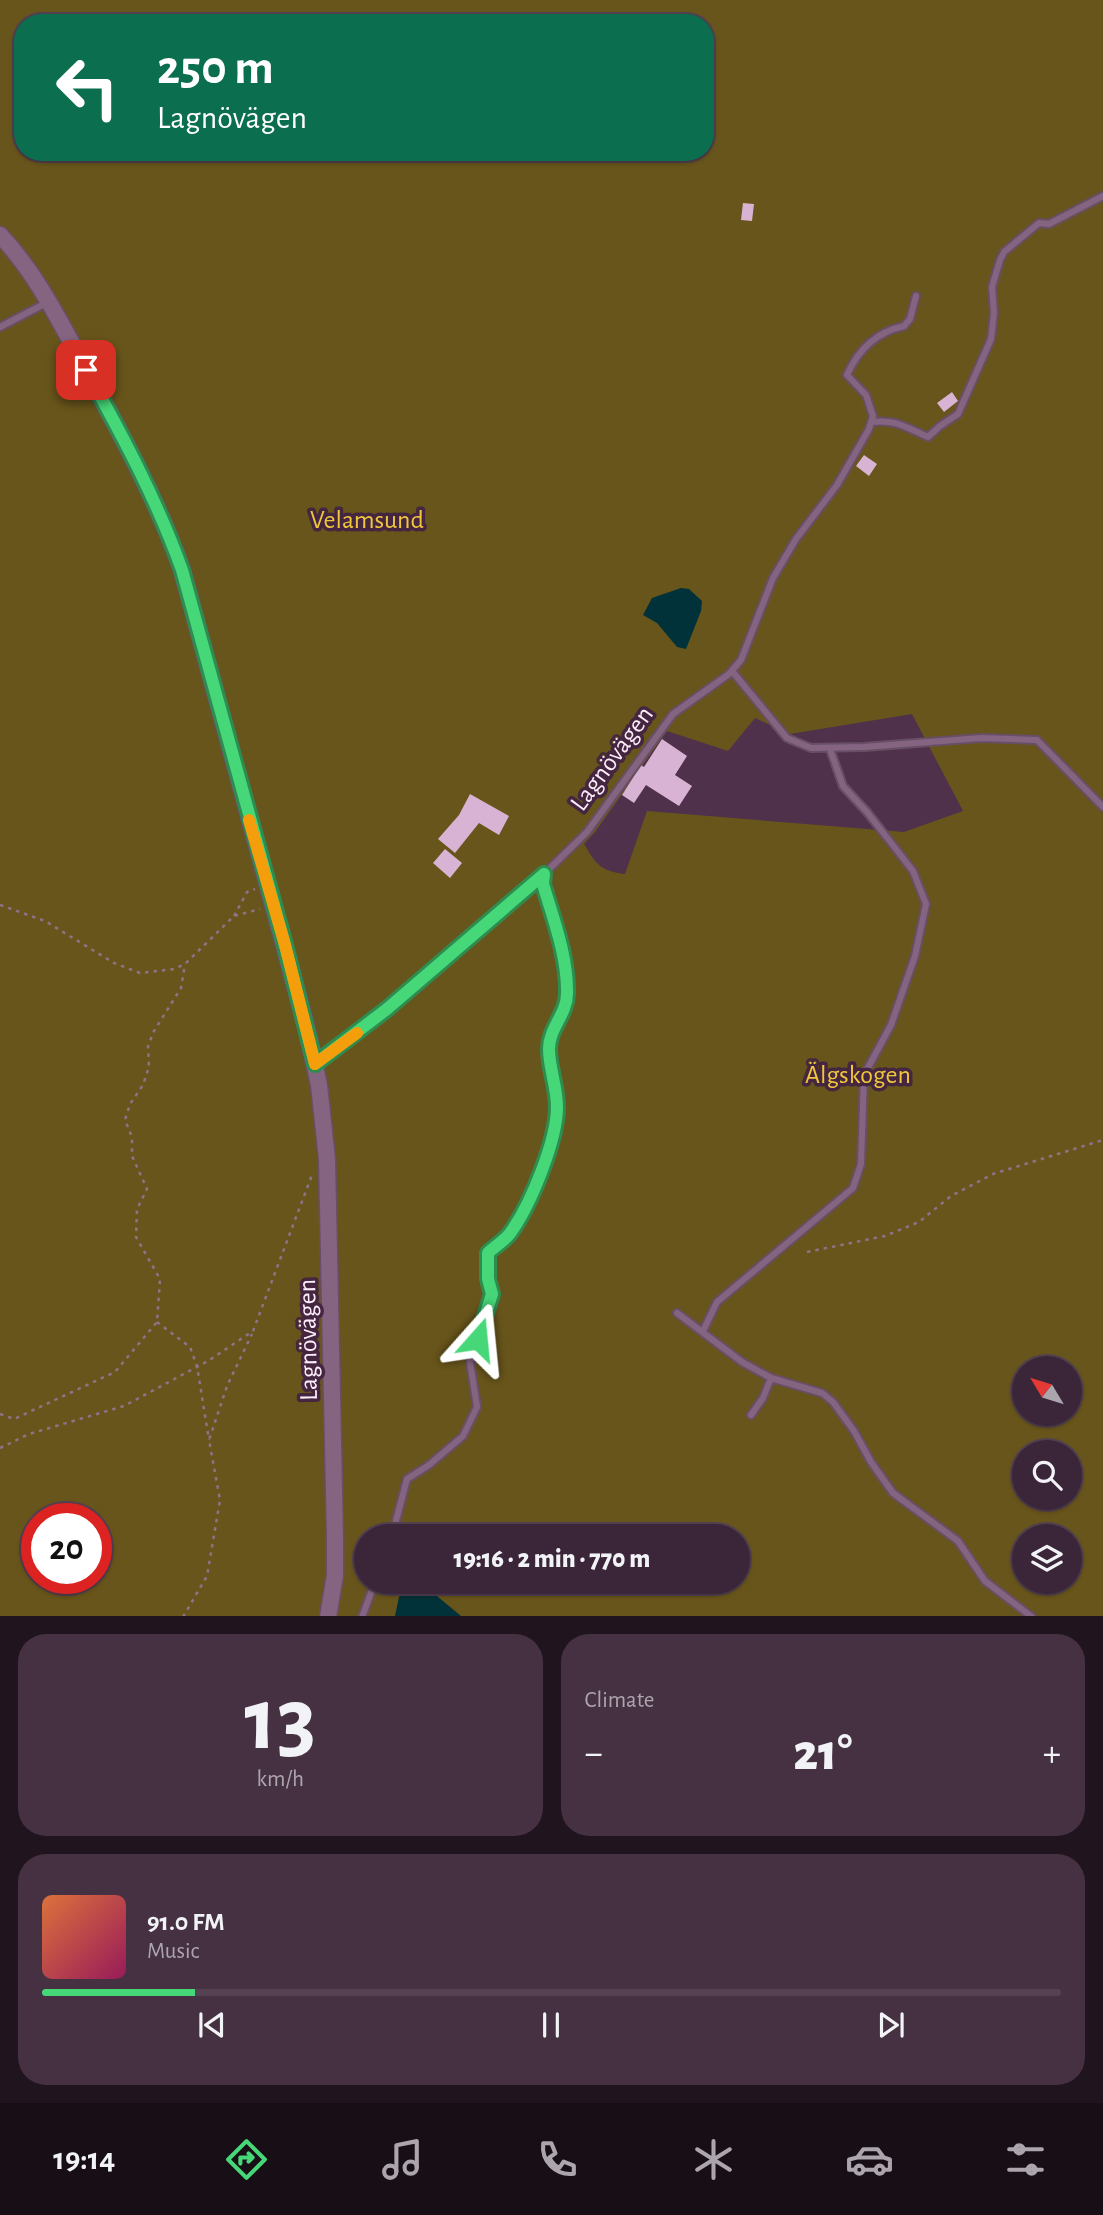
<!DOCTYPE html>
<html lang="en">
<head>
<meta charset="utf-8">
<style>
  :root { --surface:#3b2538; --page:#463143; --text:#f1f3f6; --muted:#aca5ae; --line:#544253; --accent:#46d779 }
  body { margin:0; font-family:"Alegreya Sans",sans-serif; background:var(--page); color:var(--text); height:100vh; display:flex; flex-direction:column; font-size:26px; white-space:nowrap }
  * { box-sizing:border-box; margin:0 }
  p { font-size:23px; color:var(--muted) }
  .icon { flex:none; width:38px; height:38px; fill:none; stroke:currentColor; stroke-width:2; stroke-linecap:round; stroke-linejoin:round }
  .map { position:relative; height:1616px; overflow:hidden }
  .details { display:flex; flex-direction:column; gap:18px; padding:18px; background:#20141f; flex:1 }
  .details>* { flex:none }
  .top-card { position:absolute; left:14px; top:14px; width:700px; height:147px; border-radius:28px; box-shadow:0 2px 5px #0004,0 0 0 2px var(--line); background:#0b6e4f; color:#fff; overflow:hidden }
  .needle { width:46px; rotate:308deg }
  .fabs { position:absolute; left:1012px; top:1356px; display:grid; gap:14px }
  .fabs a { display:grid; place-items:center; width:70px; height:70px; border-radius:50%; background:var(--surface); box-shadow:0 2px 5px #0004,0 0 0 2px var(--line); font-size:35px }
  .speed { position:absolute; left:21px; top:1503px; display:flex; gap:14px; font-size:35px; font-weight:700; text-align:center }
  .speed>* { display:grid; place-content:center; width:91px; height:91px; border-radius:50%; background:var(--surface); box-shadow:0 2px 5px #0004,0 0 0 2px var(--line); line-height:1 }
  .speed .limit { border:10px solid #d22; background:#fff; color:#111 }
  .pin { position:absolute; display:grid; place-items:center; width:60px; height:60px; color:#fff; margin:-30px; border-radius:14px; box-shadow:0 4px 10px #0006 }
  .me { position:absolute; width:77px; margin:-38px; rotate:18deg; stroke-linejoin:round; filter:drop-shadow(0 0 5px #0008) }
  .turn { display:flex; align-items:center; gap:24px; height:147px; padding:0 28px; font-size:32px }
  .turn .icon { width:91px; height:91px; stroke-width:2.5 }
  .turn b { display:block; font-size:49px; line-height:60px }
  .big { font-size:52px; font-weight:800; line-height:1.1 }
  .details .tile { flex:1; display:flex; flex-direction:column; justify-content:center; gap:10px; min-width:0; padding:0 24px; border-radius:28px; background:var(--page) }
  .details .dial { align-items:center; gap:0 }
  .dial b { font-size:91px; line-height:1 }
  .song { display:flex; align-items:center; gap:21px }
  .cover { width:84px; height:84px; border-radius:10px; background:linear-gradient(135deg,hsl(20 70% 55%),hsl(330 70% 35%)) }
  .played { height:7px; border-radius:4px; background:linear-gradient(90deg,var(--accent) 15%,var(--line) 15%) }
  .keys { display:flex; justify-content:space-around; direction:ltr }
  .heat { display:flex; justify-content:space-between; align-items:center; font-size:38px; direction:ltr }
  .details .tiles { flex:1; display:grid; gap:18px; grid-template-columns:1fr 1fr }
  .tile:last-child { grid-column:span 2 }
  .trip { position:absolute; left:354px; top:1524px; width:396px; height:70px; border-radius:35px; background:var(--surface); box-shadow:0 2px 5px #0004,0 0 0 2px var(--line); font-weight:800; line-height:70px; text-align:center }
  .tab-bar { display:flex; height:112px; justify-content:space-around; align-items:center; background:#180f16; color:var(--muted) }
  .tab-bar .icon { width:49px; height:49px }
  .tab-bar .active { color:var(--accent) }
  .tab-bar b { font-size:32px; color:var(--text) }
  .map>svg:first-child { display:block }
  .green { fill:#68551b; fill-rule:evenodd }
  .water { fill:#013239 }
  .building { fill:#d8b3d3 }
  .lines { fill:none; stroke-linecap:round; stroke-linejoin:round }
  .service-casing { stroke:#684f65; stroke-width:10 }
  .tertiary-casing { stroke:#684f65; stroke-width:19 }
  .path { stroke:#8c7388; stroke-width:2.5; stroke-dasharray:3.5 5; stroke-linecap:butt }
  .service { stroke:#856481; stroke-width:6 }
  .tertiary { stroke:#856481; stroke-width:16 }
  .route-casing { stroke:#2e8c4f; stroke-width:18 }
  .route { stroke:#46d779; stroke-width:12 }
  .slow { stroke:#f59e0b; stroke-width:12 }
  .labels { text-anchor:middle; stroke-width:7; stroke-linejoin:round; paint-order:stroke }
  .park-label { font-size:26px; fill:#f0c63b; stroke:#442640 }
  .street-label { font-size:26px; fill:#fdedfa; stroke:#442640 }
</style>
</head>
<body>
<div class="map">
<svg width="1103" height="1617" viewBox="0 0 1103 1617">
  <rect width="100%" height="100%" fill="#4f314b"/>
  <!-- green -->
  <path class="green" d="M0,0H1103V1616L0,1617ZM23,23H705V152H23ZM912,714L963,811L904,832L647,811L625,874C600,871 596,864 584,844L595,832L667,731L728,751L755,718L790,734ZM1024,1368H1069V1414H1024ZM1024,1452H1069V1498H1024ZM37,1519H96V1578H37ZM366,1536H737V1582H366ZM1024,1536H1069V1582H1024Z"/>
  <!-- water -->
  <path class="water" d="M681,588L689,589L702,601L701,611L686,649L677,647L657,623L643,615L652,598Z
    M412,1582H420L461,1616H395L399,1597L407,1583Z"/>
  <!-- building -->
  <path class="building" d="M743,203L754,204L752,221L741,220Z
    M952,392L958,401L944,412L937,403Z
    M864,455L877,464L869,476L856,466Z
    M662,739L687,756L675,775L692,786L679,806L646,785L634,803L622,795L641,765L644,767Z
    M470,794L509,816L499,835L479,823L455,853L438,839L459,815Z
    M445,849L462,863L450,878L433,863Z"/>
  <g class="lines">
    <defs>
      <path id="service" d="M0,327L48,302
        M871,422C897,419 905,427 928,437L940,426L958,414L991,339L994,313L992,287L1000,260L1004,252L1039,223L1049,224L1103,196
        M732,671L787,738L811,748L864,747L981,738L1037,740L1103,807
        M316,1063L374,1020L544,874L587,832L673,714L729,674L741,660L773,578L796,539L837,485L869,429L873,416L866,395L847,375C858,350 877,332 904,326L910,319L916,296
        M677,1313L742,1362L771,1378L822,1393L833,1402L854,1431L871,1462L893,1493L958,1541L985,1581L1032,1617
        M703,1331L717,1302L853,1188L861,1164L864,1075L891,1025L915,956L926,904L913,871L867,812L843,786L830,749
        M751,1415L763,1398L771,1378
        M392,1536L407,1479L429,1465L463,1436L477,1407L470,1362L492,1294L488,1279V1253C495,1246 506,1240 511,1232C531,1205 557,1140 557,1107C557,1087 549,1068 549,1049C549,1028 567,1014 567,994C568,957 553,918 543,884L544,874
        M362,1617L375,1582"/>
      <path id="tertiary" d="M0,235C37,274 61,324 87,371C122,436 157,500 182,570L306,1026L319,1085L327,1159L335,1538V1575L328,1617"/>
    </defs>
    <!-- service casing -->
    <use href="#service" class="service-casing"/>
    <!-- tertiary casing -->
    <use href="#tertiary" class="tertiary-casing"/>
    <!-- path -->
    <path class="path" d="M0,905L45,921L114,963L140,973L174,969L185,964L234,916L260,909
      M234,916L247,892L255,889
      M807,1252L885,1236L919,1222L951,1196L993,1174L1103,1140
      M157,1322L190,1347L197,1366L209,1440
      M0,1414L14,1419L115,1372L157,1322L160,1279L136,1237L137,1209L147,1189L132,1156V1137L125,1120L130,1104L143,1085L149,1067L148,1046L154,1031L181,988L185,964
      M0,1448L29,1434L124,1406L208,1361L253,1331L312,1175
      M183,1617L207,1576L220,1500L209,1440L227,1386L252,1334"/>
    <!-- service -->
    <use href="#service" class="service"/>
    <!-- tertiary -->
    <use href="#tertiary" class="tertiary"/>
  </g>
  <g class="lines">
    <defs>
      <path id="route" d="M86,370C122,435 157,500 182,570L285,945L315,1064L387,1009L544,874L543,884C553,918 568,957 567,994C567,1014 549,1028 549,1049C549,1068 557,1087 557,1107C557,1140 531,1204 511,1232C506,1240 495,1246 488,1253V1279L492,1294L478,1339"/>
    </defs>
    <!-- route casing -->
    <use href="#route" class="route-casing"/>
    <!-- route -->
    <use href="#route" class="route"/>
    <!-- slow -->
    <path class="slow" d="M249,820L285,945L315,1064L357,1033"/>
  </g>
  <g class="labels">
    <!-- park labels -->
    <g class="park-label">
      <text x="367" y="528">Velamsund</text>
      <text x="858" y="1083">Älgskogen</text>
    </g>
    <!-- street labels -->
    <g class="street-label">
      <text transform="translate(611 758) rotate(-54)" y="9">Lagnövägen</text>
      <text transform="translate(307 1340) rotate(-91)" y="9">Lagnövägen</text>
    </g>
  </g>
</svg>
<div class="fabs">
<a><svg class="needle" viewBox="-14 -14 28 28"><path d="M0-13l5 13h-10z" fill="#e53935"/><path d="M0 13l5-13h-10z" fill="#aca5ae"/></svg></a>
<a><svg class="icon" aria-label="search" viewBox="0 0 24 24"><circle cx="10" cy="10" r="6"/><path d="M15 15l6 6"/></svg></a>
<a><svg class="icon" aria-label="layers" viewBox="0 0 24 24"><path d="M12 4l9 5-9 5-9-5zM3 14l9 5 9-5"/></svg></a>
</div>
<div class="speed"><div class="limit">20</div></div>
<div class="pin" style="left:86px;top:370px;background:#d93025"><svg class="icon" aria-label="arrive" viewBox="0 0 24 24"><path d="M6 21V4h12l-3 4 3 4H6"/></svg></div>
<svg class="me" style="left:478px;top:1339px" viewBox="-20 -20 40 40"><path d="M0-17L14 15 0 8-14 15z" fill="#46d779" stroke="#fff" stroke-width="4"/></svg>
<div class="trip">19:16 · 2 min · 770 m</div>
<div class="top-card">
<div class="turn"><svg class="icon" aria-label="left" viewBox="0 0 24 24"><path d="M17 20v-9H6M10 6l-5 5 5 5"/></svg><div><b>250 m</b>Lagnövägen</div></div>
</div>
</div>
<section class="details">
<div class="tiles">
<div class="tile dial"><b>13</b><p>km/h</p></div>
<div class="tile"><p>Climate</p>
<div class="heat"><a>−</a><b class="big">21°</b><a>+</a></div>
</div>
<div class="tile">
<div class="song"><i class="cover"></i><div><b>91.0 FM</b><p>Music</p></div></div>
<div class="played"></div>
<div class="keys"><svg class="icon" aria-label="previous" viewBox="0 0 24 24"><path d="M18 5L8 12l10 7zM5 5v14"/></svg><svg class="icon" aria-label="pause" viewBox="0 0 24 24"><path d="M8 5v14M16 5v14"/></svg><svg class="icon" aria-label="next" viewBox="0 0 24 24"><path d="M6 5l10 7-10 7zM19 5v14"/></svg></div>
</div>
</div>
</section>
<nav class="tab-bar">
<b>19:14</b>
<svg class="icon active" aria-label="directions" viewBox="0 0 24 24"><path d="M12 3l9 9-9 9-9-9zM9 14v-3h6M13 9l2 2-2 2"/></svg>
<svg class="icon" aria-label="music" viewBox="0 0 24 24"><path d="M9 18V5l10-2v13"/><circle cx="6" cy="18" r="3"/><circle cx="16" cy="16" r="3"/></svg>
<svg class="icon" aria-label="phone" viewBox="0 0 24 24"><path d="M5 4h4l2 5-3 2q2 4 5 5l2-3 5 2v4C11 20 4 13 5 4z"/></svg>
<svg class="icon" aria-label="climate" viewBox="0 0 24 24"><path d="M12 3v18M4 7l16 10M4 17L20 7"/></svg>
<svg class="icon" aria-label="car" viewBox="0 0 24 24"><path d="M5 17H2v-5l4-1 3-4h7l3 4 3 1v5h-3M9 17h6M6 11h13"/><circle cx="7" cy="17" r="2"/><circle cx="17" cy="17" r="2"/></svg>
<svg class="icon" aria-label="filters" viewBox="0 0 24 24"><path d="M4 7h16M4 17h16"/><circle cx="9" cy="7" r="2"/><circle cx="15" cy="17" r="2"/></svg>
</nav>
</body>
</html>
